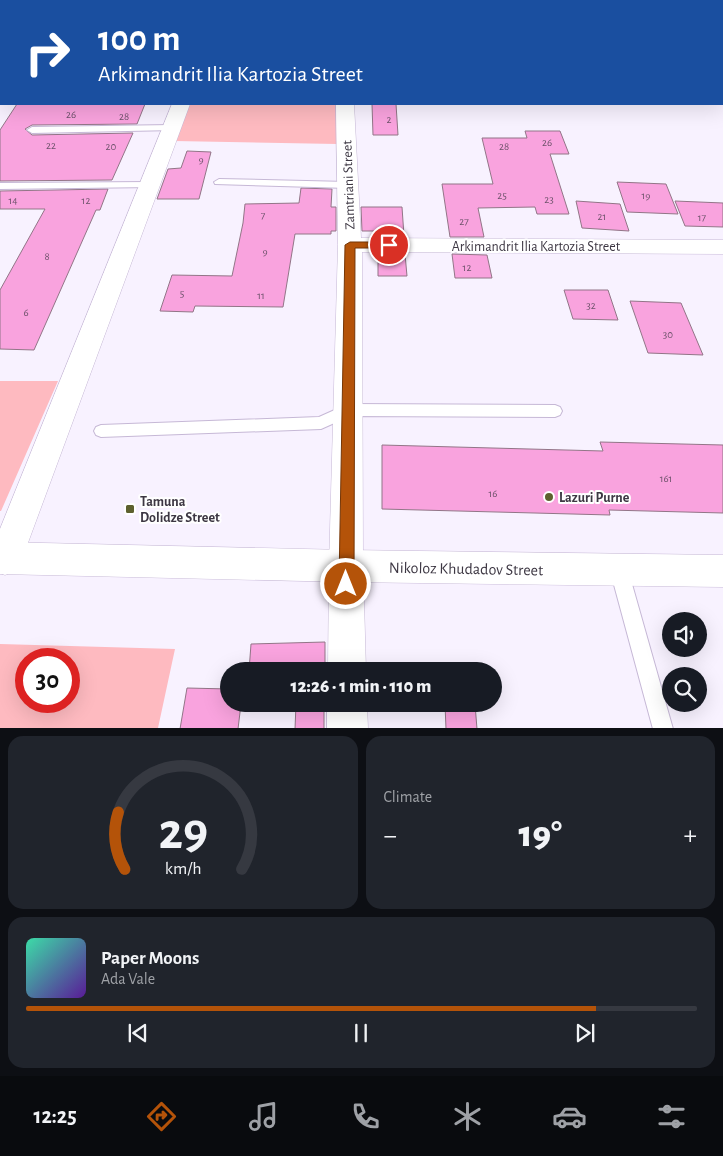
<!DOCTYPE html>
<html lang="en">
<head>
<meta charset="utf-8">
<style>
  :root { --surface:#171b24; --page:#20242c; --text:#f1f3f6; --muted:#9ea1a6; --line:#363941; --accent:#b45309 }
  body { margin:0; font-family:"Alegreya Sans",sans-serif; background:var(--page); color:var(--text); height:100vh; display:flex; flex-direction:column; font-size:19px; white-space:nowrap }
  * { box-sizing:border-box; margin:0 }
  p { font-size:16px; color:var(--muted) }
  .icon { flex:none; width:28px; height:28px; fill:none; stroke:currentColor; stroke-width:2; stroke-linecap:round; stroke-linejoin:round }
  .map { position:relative; height:728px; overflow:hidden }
  .panel { display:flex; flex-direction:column; gap:8px; padding:8px; background:#0d0f14; flex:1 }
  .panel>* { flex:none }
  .banner { position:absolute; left:0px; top:0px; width:724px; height:105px; box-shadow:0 5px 20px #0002; background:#1a4fa0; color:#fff; overflow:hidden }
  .fabs { position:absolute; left:662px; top:612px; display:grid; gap:10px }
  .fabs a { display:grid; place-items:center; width:45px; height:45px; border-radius:50%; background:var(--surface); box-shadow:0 5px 20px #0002; font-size:25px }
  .speed { position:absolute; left:15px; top:648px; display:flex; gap:10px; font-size:25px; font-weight:700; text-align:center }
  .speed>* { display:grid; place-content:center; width:65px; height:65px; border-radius:50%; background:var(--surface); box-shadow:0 5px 20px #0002; line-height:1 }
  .speed .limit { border:8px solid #d22; background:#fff; color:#111 }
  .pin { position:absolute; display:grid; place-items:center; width:42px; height:42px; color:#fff; margin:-21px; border:2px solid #fff; border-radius:50%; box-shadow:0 1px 5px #0007 }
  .me { position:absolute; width:55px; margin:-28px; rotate:0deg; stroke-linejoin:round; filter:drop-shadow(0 0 4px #0008) }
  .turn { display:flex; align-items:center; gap:18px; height:105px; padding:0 15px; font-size:22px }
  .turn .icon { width:65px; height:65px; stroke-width:2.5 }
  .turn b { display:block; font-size:35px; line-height:42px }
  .big { font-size:38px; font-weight:800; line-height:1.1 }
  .panel .widget { flex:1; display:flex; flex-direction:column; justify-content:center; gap:8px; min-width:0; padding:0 18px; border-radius:15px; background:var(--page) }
  .panel .dial { align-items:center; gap:0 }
  .dial svg { height:130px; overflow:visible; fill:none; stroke:var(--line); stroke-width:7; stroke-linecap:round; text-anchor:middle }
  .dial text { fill:var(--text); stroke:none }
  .song { display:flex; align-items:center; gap:15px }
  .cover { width:60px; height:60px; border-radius:8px; background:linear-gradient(135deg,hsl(160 70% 55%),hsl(270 70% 35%)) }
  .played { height:5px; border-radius:2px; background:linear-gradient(90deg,var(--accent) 85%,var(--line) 85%) }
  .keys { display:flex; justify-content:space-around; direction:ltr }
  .heat { display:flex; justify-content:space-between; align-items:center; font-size:28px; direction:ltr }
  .panel .tiles { flex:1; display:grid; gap:8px; grid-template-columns:1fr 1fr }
  .widget:last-child { grid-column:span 2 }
  .trip { position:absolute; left:220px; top:662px; width:282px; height:50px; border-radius:25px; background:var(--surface); box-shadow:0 5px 20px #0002; font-weight:800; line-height:50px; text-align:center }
  .dock { display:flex; height:80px; justify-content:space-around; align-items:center; background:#090b0e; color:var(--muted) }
  .dock .icon { width:35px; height:35px }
  .dock .on { color:var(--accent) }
  .dock b { font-size:22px; color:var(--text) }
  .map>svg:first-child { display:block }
  .green { fill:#febac0; fill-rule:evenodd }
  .building { fill:#f9a3de; stroke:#927587 }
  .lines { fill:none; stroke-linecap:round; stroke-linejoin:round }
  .service-casing { stroke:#c6b8d6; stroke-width:2 }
  .minor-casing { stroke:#c6b8d6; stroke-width:1 }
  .secondary-casing { stroke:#c6b8d6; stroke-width:1 }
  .service { fill:#fff; fill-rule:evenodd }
  .minor { fill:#fff; fill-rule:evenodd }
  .secondary { fill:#fff; fill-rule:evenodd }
  .route { fill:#b45309; stroke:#753606 }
  .poi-dot { fill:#5d602e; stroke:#fff; stroke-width:2 }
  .labels { text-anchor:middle; stroke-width:4; stroke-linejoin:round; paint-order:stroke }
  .number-label { font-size:11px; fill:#6c526a }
  .street-label { font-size:14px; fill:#3d3743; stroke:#fff }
  .poi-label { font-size:14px; font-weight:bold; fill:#3d3743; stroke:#fff; text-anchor:start }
  .near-street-label { font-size:16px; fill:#3d3743; stroke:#fff }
</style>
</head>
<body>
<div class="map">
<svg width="723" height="729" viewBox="0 0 723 729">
  <rect width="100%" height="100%" fill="#f8f2ff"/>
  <!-- green -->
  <path class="green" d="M189,104H336L337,144L174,141Z
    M0,381H58L1,511H0Z
    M0,644L175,649L158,728H0ZM26,659H69V701H26Z"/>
  <!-- building -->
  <path class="building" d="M17,104H145L137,124L32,125L25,129L32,135L133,133L112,180L0,181V130Z
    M372,104H396L398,135H373Z
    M525,131H560L569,154H550L569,214H537L535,207L478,208L484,237H450L442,184H493L482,138H527Z
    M187,151L211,152L199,199H157L168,169L181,168Z
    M617,182L666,184L678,214L627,212Z
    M301,188L332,189L331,207H336V231H331V234H295L283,307L195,306L193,312L160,311L172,275L232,276L243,223L245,204L299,203Z
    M108,189L100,210H96L34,350L0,349V290L45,209H0V191Z
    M576,201L620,204L629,231L582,228Z
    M675,201L723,203V227L685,226Z
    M361,207H402L404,236H379V231H362Z
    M378,254H405L407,276H378Z
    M452,254L487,255L492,278H455Z
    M564,290H608L618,320L573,319Z
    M630,301L681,303L703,355L648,353Z
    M600,442L723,445V513L609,510L610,515L382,509V445L603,451Z
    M325,642V671H249L251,644Z
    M442,667H471V671H443Z
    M187,688L229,689V704H241L238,729H180Z
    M296,704H324V729H295Z
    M445,704H475L477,729H446Z"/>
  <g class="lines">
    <defs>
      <path id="service" d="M172,125L175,126V130L32,133L27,130L32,127Z
        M219,179L348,182L353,185L348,188L215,184L214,182Z
        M150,182L155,185L154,187L0,189V183Z
        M348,404L555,405L560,407L562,411L560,415L555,417L350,416L321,429L101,437L96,435L94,431L96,427L101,425L319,417Z
        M619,562L625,564L628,570L673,729H653L610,570L613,564Z"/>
      <path id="minor" d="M0,77H1V87H0Z
        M722,88H723V98H722Z
        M172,104H190L22,559L17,570L5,575L0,573V529Z
        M336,104H354L361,238L723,240V254L362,252L363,566L366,671H328L329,566L338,245Z
        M327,704H367L368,729H327Z"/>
      <path id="secondary" d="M0,542L346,550L723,555V587L346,582L0,574Z"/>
    </defs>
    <!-- service casing -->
    <use href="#service" class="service-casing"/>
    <!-- minor casing -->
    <use href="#minor" class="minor-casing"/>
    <!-- secondary casing -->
    <use href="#secondary" class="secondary-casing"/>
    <!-- service -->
    <use href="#service" class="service"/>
    <!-- minor -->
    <use href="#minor" class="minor"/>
    <!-- secondary -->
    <use href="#secondary" class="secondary"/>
  </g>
  <!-- route -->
  <path class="route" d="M350,242H389L394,245L389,248H355L354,584L352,589L346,591L341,589L339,584L345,245Z"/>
  <!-- markers -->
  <g class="poi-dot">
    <circle cx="549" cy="497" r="5"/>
    <rect x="125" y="504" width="10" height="10" rx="2.5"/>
  </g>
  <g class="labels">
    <!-- number labels -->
    <g class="number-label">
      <text x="71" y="118">26</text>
      <text x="124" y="120">28</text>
      <text x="389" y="123">2</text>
      <text x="547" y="146">26</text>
      <text x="51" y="149">22</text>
      <text x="111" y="150">20</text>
      <text x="504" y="150">28</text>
      <text x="201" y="163">9</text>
      <text x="502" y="199">25</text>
      <text x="646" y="199">19</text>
      <text x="549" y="203">23</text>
      <text x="13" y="204">14</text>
      <text x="86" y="204">12</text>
      <text x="263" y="219">7</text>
      <text x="602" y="220">21</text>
      <text x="702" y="221">17</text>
      <text x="464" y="225">27</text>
      <text x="265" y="255">9</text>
      <text x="47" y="260">8</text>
      <text x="467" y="271">12</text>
      <text x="182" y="297">5</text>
      <text x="261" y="299">11</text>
      <text x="591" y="309">32</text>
      <text x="26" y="316">6</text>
      <text x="668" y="338">30</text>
      <text x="666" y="482">161</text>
      <text x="493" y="497">16</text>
    </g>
    <!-- street labels -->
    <g class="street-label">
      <text transform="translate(348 185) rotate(-92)" y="5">Zamtriani Street</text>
      <text x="536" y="251">Arkimandrit Ilia Kartozia Street</text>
    </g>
    <!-- poi labels -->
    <g class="poi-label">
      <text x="559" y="502">Lazuri Purne</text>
      <text x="140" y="506">Tamuna<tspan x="140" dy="16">Dolidze Street</tspan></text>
    </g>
    <!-- near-street labels -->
    <g class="near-street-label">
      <text transform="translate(466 568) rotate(1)" y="6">Nikoloz Khudadov Street</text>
    </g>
  </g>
</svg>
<div class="fabs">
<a><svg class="icon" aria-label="sound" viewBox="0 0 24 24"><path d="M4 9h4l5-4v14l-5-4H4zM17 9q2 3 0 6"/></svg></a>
<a><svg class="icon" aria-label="search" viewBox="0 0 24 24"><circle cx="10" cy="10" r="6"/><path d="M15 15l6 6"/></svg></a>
</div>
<div class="speed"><div class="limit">30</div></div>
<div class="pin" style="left:389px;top:245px;background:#d93025"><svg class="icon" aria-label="arrive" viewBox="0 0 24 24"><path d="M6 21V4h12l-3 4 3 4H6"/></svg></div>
<svg class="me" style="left:346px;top:584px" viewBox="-20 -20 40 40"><circle r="17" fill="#b45309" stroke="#fff" stroke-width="3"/><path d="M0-11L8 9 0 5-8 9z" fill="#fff"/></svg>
<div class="trip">12:26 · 1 min · 110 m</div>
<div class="banner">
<div class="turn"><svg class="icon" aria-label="right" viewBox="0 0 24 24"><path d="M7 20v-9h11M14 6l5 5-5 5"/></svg><div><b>100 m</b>Arkimandrit Ilia Kartozia Street</div></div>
</div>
</div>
<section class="panel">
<div class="tiles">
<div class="widget dial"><svg viewBox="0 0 100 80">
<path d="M14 69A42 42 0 1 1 86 69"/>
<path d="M14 69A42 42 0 0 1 10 34" stroke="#b45309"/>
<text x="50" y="56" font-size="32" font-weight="700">29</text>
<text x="50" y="72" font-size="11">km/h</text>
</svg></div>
<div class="widget"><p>Climate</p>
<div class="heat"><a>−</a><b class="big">19°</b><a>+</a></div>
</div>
<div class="widget">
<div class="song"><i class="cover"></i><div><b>Paper Moons</b><p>Ada Vale</p></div></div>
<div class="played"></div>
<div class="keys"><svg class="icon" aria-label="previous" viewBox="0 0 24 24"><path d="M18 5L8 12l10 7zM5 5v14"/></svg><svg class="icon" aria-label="pause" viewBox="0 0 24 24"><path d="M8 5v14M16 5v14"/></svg><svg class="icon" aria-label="next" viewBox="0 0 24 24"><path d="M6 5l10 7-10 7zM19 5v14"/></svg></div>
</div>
</div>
</section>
<nav class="dock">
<b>12:25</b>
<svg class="icon on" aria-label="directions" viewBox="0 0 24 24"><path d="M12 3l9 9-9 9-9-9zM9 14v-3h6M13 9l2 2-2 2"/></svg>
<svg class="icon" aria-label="music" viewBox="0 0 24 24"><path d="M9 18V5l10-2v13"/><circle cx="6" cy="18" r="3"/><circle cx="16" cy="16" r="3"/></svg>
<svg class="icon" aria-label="phone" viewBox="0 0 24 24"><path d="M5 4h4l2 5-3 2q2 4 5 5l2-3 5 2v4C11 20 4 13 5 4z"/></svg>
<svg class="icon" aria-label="climate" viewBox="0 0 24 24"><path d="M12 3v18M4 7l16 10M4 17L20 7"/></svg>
<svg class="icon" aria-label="car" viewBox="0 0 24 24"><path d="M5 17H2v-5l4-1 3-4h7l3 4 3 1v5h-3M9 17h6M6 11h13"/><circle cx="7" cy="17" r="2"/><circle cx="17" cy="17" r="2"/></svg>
<svg class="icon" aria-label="filters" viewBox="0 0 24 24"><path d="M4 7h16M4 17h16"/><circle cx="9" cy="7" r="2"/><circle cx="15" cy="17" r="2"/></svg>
</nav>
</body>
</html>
